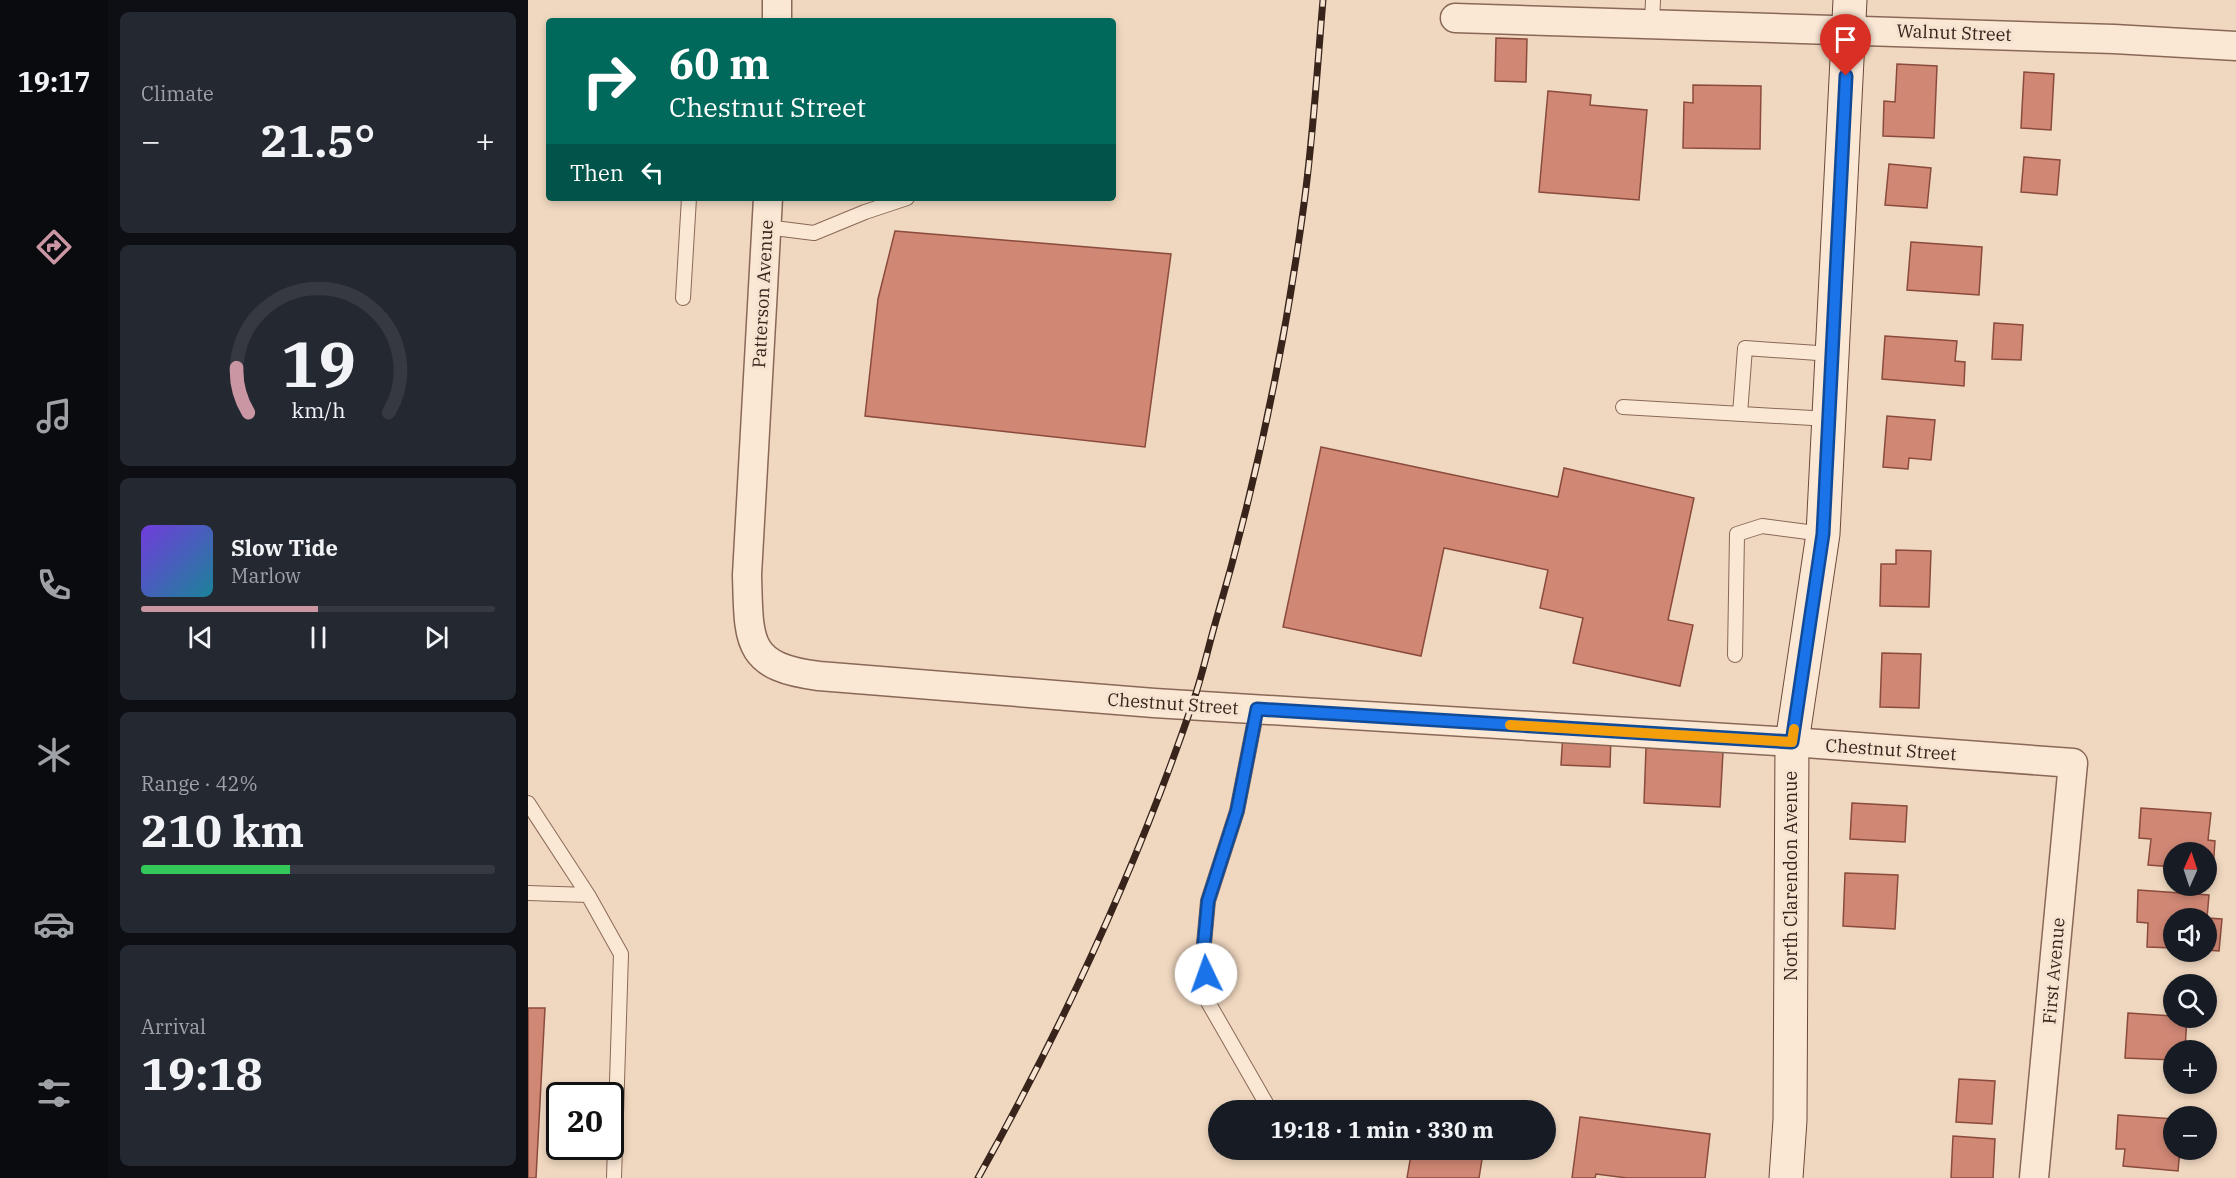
<!DOCTYPE html>
<html lang="en">
<head>
<meta charset="utf-8">
<style>
  :root { --surface:#171b24; --page:#242831; --text:#f1f3f6; --muted:#9ea1a6; --line:#363941; --accent:#cb96a3 }
  body { margin:0; font-family:"IBM Plex Serif",serif; background:var(--page); color:var(--text); height:100vh; display:flex; flex-direction:column; font-size:22px; white-space:nowrap }
  * { box-sizing:border-box; margin:0 }
  p { font-size:20px; color:var(--muted) }
  .icon { flex:none; width:33px; height:33px; fill:none; stroke:currentColor; stroke-width:2; stroke-linecap:round; stroke-linejoin:round }
  .map { position:relative; flex:1; overflow:hidden }
  .panel { display:flex; flex-direction:column; gap:12px; padding:12px; background:#0d0f14; width:420px }
  .panel>* { flex:none }
  .banner { position:absolute; left:18px; top:18px; width:570px; height:183px; border-radius:6px; box-shadow:0 3px 9px #0003; background:#00695c; color:#fff; overflow:hidden }
  .needle { width:39px; rotate:3deg }
  .buttons { position:absolute; left:1635px; top:842px; display:grid; gap:12px }
  .buttons a { display:grid; place-items:center; width:54px; height:54px; border-radius:50%; background:var(--surface); box-shadow:0 3px 9px #0003; font-size:30px }
  .speed { position:absolute; left:18px; top:1082px; display:flex; gap:12px; font-size:30px; font-weight:700; text-align:center }
  .speed>* { display:grid; place-content:center; width:78px; height:78px; border-radius:50%; background:var(--surface); box-shadow:0 3px 9px #0003; line-height:1 }
  .speed .limit { border:3px solid #111; border-radius:9px; background:#fff; color:#111 }
  .pin { position:absolute; display:grid; place-items:center; width:51px; height:51px; color:#fff; margin:-62px -26px; border-radius:50% 50% 50% 0; rotate:-45deg; box-shadow:0 0 6px #0007 }
  .pin .icon { rotate:45deg }
  .me { position:absolute; width:66px; margin:-33px; rotate:357deg; stroke-linejoin:round; filter:drop-shadow(0 0 4px #0008) }
  .turn { display:flex; align-items:center; gap:21px; height:126px; padding:0 24px; font-size:27px }
  .turn .icon { width:78px; height:78px; stroke-width:2.5 }
  .turn b { display:block; font-size:42px; line-height:51px }
  .then { display:flex; align-items:center; height:57px; padding:0 24px; background:#0003; gap:12px; font-size:22px }
  .big { font-size:45px; font-weight:700; line-height:1.1 }
  .panel .tile { flex:1; display:flex; flex-direction:column; justify-content:center; gap:9px; min-width:0; padding:0 21px; border-radius:9px; background:var(--page) }
  .panel .dial { align-items:center; gap:0 }
  .dial svg { height:156px; overflow:visible; fill:none; stroke:var(--line); stroke-width:7; stroke-linecap:round; text-anchor:middle }
  .dial text { fill:var(--text); stroke:none }
  .song { display:flex; align-items:center; gap:18px }
  .cover { width:72px; height:72px; border-radius:9px; background:linear-gradient(135deg,hsl(260 70% 55%),hsl(190 70% 35%)) }
  .played { height:6px; border-radius:3px; background:linear-gradient(90deg,var(--accent) 50%,var(--line) 50%) }
  .keys { display:flex; justify-content:space-around; direction:ltr }
  .heat { display:flex; justify-content:space-between; align-items:center; font-size:33px; direction:ltr }
  .charge { height:9px; border-radius:4px; background:linear-gradient(90deg,#34c759 42%,var(--line) 0) }
  .trip { position:absolute; left:680px; top:1100px; width:348px; height:60px; border-radius:30px; background:var(--surface); box-shadow:0 3px 9px #0003; font-weight:700; line-height:60px; text-align:center }
  main { display:flex; flex:1; min-height:0 }
  .tab-bar { display:flex; flex-direction:column; width:108px; justify-content:space-around; align-items:center; background:#090b0e; color:var(--muted) }
  .tab-bar .icon { width:42px; height:42px }
  .tab-bar .active { color:var(--accent) }
  .tab-bar b { font-size:27px; color:var(--text) }
  .map>svg:first-child { display:block }
  .building { fill:#d08774; stroke:#8a4b3c; stroke-width:1.5 }
  .lines { fill:none; stroke-linecap:round; stroke-linejoin:round }
  .lane-casing { stroke:#8a6857; stroke-width:16 }
  .street-casing { stroke:#8a6857; stroke-width:31 }
  .secondary-casing { stroke:#6c493a; stroke-width:35 }
  .lane { stroke:#fae7d4; stroke-width:14 }
  .street { stroke:#fae7d4; stroke-width:28 }
  .secondary { stroke:#fae7d4; stroke-width:33 }
  .rail-casing { stroke:#39241c; stroke-width:7 }
  .rail { stroke:#f7e4d0; stroke-width:4.5; stroke-dasharray:14; stroke-linecap:butt }
  .route-casing { stroke:#114b97; stroke-width:15 }
  .route { stroke:#1a73e8; stroke-width:10 }
  .slow { stroke:#f59e0b; stroke-width:10 }
  .labels { text-anchor:middle; stroke-width:6; stroke-linejoin:round; paint-order:stroke }
  .street-label { font-size:18px; fill:#39241c; stroke:#f7e4d0 }
</style>
</head>
<body>
<main>
<nav class="tab-bar">
<b>19:17</b>
<svg class="icon active" aria-label="directions" viewBox="0 0 24 24"><path d="M12 3l9 9-9 9-9-9zM9 14v-3h6M13 9l2 2-2 2"/></svg>
<svg class="icon" aria-label="music" viewBox="0 0 24 24"><path d="M9 18V5l10-2v13"/><circle cx="6" cy="18" r="3"/><circle cx="16" cy="16" r="3"/></svg>
<svg class="icon" aria-label="phone" viewBox="0 0 24 24"><path d="M5 4h4l2 5-3 2q2 4 5 5l2-3 5 2v4C11 20 4 13 5 4z"/></svg>
<svg class="icon" aria-label="climate" viewBox="0 0 24 24"><path d="M12 3v18M4 7l16 10M4 17L20 7"/></svg>
<svg class="icon" aria-label="car" viewBox="0 0 24 24"><path d="M5 17H2v-5l4-1 3-4h7l3 4 3 1v5h-3M9 17h6M6 11h13"/><circle cx="7" cy="17" r="2"/><circle cx="17" cy="17" r="2"/></svg>
<svg class="icon" aria-label="filters" viewBox="0 0 24 24"><path d="M4 7h16M4 17h16"/><circle cx="9" cy="7" r="2"/><circle cx="15" cy="17" r="2"/></svg>
</nav>
<section class="panel">
<div class="tile"><p>Climate</p>
<div class="heat"><a>−</a><b class="big">21.5°</b><a>+</a></div>
</div>
<div class="tile dial"><svg viewBox="0 0 100 80">
<path d="M14 69A42 42 0 1 1 86 69"/>
<path d="M14 69A42 42 0 0 1 8 46" stroke="#cb96a3"/>
<text x="50" y="56" font-size="32" font-weight="700">19</text>
<text x="50" y="72" font-size="11">km/h</text>
</svg></div>
<div class="tile">
<div class="song"><i class="cover"></i><div><b>Slow Tide</b><p>Marlow</p></div></div>
<div class="played"></div>
<div class="keys"><svg class="icon" aria-label="previous" viewBox="0 0 24 24"><path d="M18 5L8 12l10 7zM5 5v14"/></svg><svg class="icon" aria-label="pause" viewBox="0 0 24 24"><path d="M8 5v14M16 5v14"/></svg><svg class="icon" aria-label="next" viewBox="0 0 24 24"><path d="M6 5l10 7-10 7zM19 5v14"/></svg></div>
</div>
<div class="tile"><p>Range · 42%</p><b class="big">210 km</b><div class="charge"></div></div>
<div class="tile"><p>Arrival</p><b class="big">19:18</b></div>
</section>
<div class="map">
<svg width="1708" height="1178" viewBox="0 0 1708 1178">
  <rect width="100%" height="100%" fill="#f0d8c0"/>
  <!-- building -->
  <path class="building" d="M968,38L999,39L998,82L967,81Z
    M1369,64L1409,66L1406,138L1355,136L1356,101L1367,102Z
    M1496,72L1526,74L1523,130L1493,128Z
    M1165,85L1233,86L1232,149L1155,148L1156,102L1165,103Z
    M1020,91L1063,95L1062,105L1119,110L1111,200L1011,192Z
    M1496,157L1532,160L1529,195L1493,192Z
    M1361,164L1403,168L1399,208L1357,205Z
    M367,231L643,254L617,447L337,416L350,299Z
    M1383,242L1454,247L1451,295L1379,290Z
    M1466,323L1495,325L1493,360L1464,359Z
    M1357,336L1429,341L1427,361L1437,362L1436,386L1354,379Z
    M1359,416L1407,420L1403,460L1381,458L1380,469L1355,467Z
    M793,447L1030,497L1036,468L1166,498L1140,620L1165,625L1152,686L1045,663L1055,618L1012,608L1020,570L916,548L893,656L755,627Z
    M1368,550L1403,551L1401,607L1352,606L1353,564H1368Z
    M1354,653L1393,654L1391,708L1352,707Z
    M1035,733L1083,736L1082,767L1033,765Z
    M1118,748L1195,752L1192,807L1116,803Z
    M1324,803L1379,806L1377,842L1322,839Z
    M1613,808L1683,813L1680,840L1687,841L1685,870H1678V852H1646V867L1620,865L1623,839L1611,838Z
    M1317,873L1370,875L1367,929L1315,926Z
    M1610,890L1681,895L1679,918L1694,919L1691,951L1678,950V918H1646V948L1619,947L1620,923L1609,922Z
    M0,1008H17L8,1178H0Z
    M1600,1013L1659,1017L1657,1050H1646V1060L1597,1058Z
    M1431,1079L1467,1081L1464,1124L1428,1122Z
    M1590,1115L1646,1119V1149H1652L1650,1171L1595,1166L1597,1149H1588Z
    M1052,1117L1182,1134L1177,1178H1099L1068,1174L1067,1178H1044Z
    M1425,1136L1467,1139L1465,1178H1423Z
    M884,1149H932L955,1153L951,1178H879Z"/>
  <g class="lines">
    <defs>
      <path id="lane" d="M1124,23L1125,0
        M238,227L286,233L337,212L379,198
        M155,298L161,198
        M1095,407L1301,419
        M1212,414L1217,348L1304,354
        M1207,655L1209,534L1234,526L1295,534
        M729,709L709,811L680,901L676,944L680,1002L742,1110
        M0,803L60,895L93,954L86,1178
        M0,893L60,895"/>
      <path id="street" d="M927,18L1586,39L1708,46
        M249,21V0
        M240,198L219,575C221,641 217,667 291,676L626,703L1264,742L1545,763L1506,1178"/>
      <path id="secondary" d="M1258,1178L1262,1120L1264,742L1295,534L1322,0"/>
    </defs>
    <!-- lane casing -->
    <use href="#lane" class="lane-casing"/>
    <!-- street casing -->
    <use href="#street" class="street-casing"/>
    <!-- secondary casing -->
    <use href="#secondary" class="secondary-casing"/>
    <!-- lane -->
    <use href="#lane" class="lane"/>
    <!-- street -->
    <use href="#street" class="street"/>
    <!-- secondary -->
    <use href="#secondary" class="secondary"/>
    <defs>
      <path id="rail" d="M450,1178C534,1028 607,871 663,708C673,681 679,652 687,624C727,488 756,351 775,211C785,141 789,70 795,0"/>
    </defs>
    <!-- rail casing -->
    <use href="#rail" class="rail-casing"/>
    <!-- rail -->
    <use href="#rail" class="rail"/>
  </g>
  <g class="lines">
    <defs>
      <path id="route" d="M678,974L676,944L680,901L709,811L729,709L1264,742L1295,534L1318,76"/>
    </defs>
    <!-- route casing -->
    <use href="#route" class="route-casing"/>
    <!-- route -->
    <use href="#route" class="route"/>
    <!-- slow -->
    <path class="slow" d="M982,725L1264,742L1266,729"/>
  </g>
  <g class="labels">
    <!-- street labels -->
    <g class="street-label">
      <text transform="translate(1426 33) rotate(2)" y="6">Walnut Street</text>
      <text transform="translate(235 294) rotate(-87)" y="6">Patterson Avenue</text>
      <text transform="translate(645 704) rotate(4)" y="6">Chestnut Street</text>
      <text transform="translate(1363 750) rotate(4)" y="6">Chestnut Street</text>
      <text transform="translate(1263 876) rotate(-90)" y="6">North Clarendon Avenue</text>
      <text transform="translate(1526 971) rotate(-85)" y="6">First Avenue</text>
    </g>
  </g>
</svg>
<div class="buttons">
<a><svg class="needle" viewBox="-14 -14 28 28"><path d="M0-13l5 13h-10z" fill="#e53935"/><path d="M0 13l5-13h-10z" fill="#9ea1a6"/></svg></a>
<a><svg class="icon" aria-label="sound" viewBox="0 0 24 24"><path d="M4 9h4l5-4v14l-5-4H4zM17 9q2 3 0 6"/></svg></a>
<a><svg class="icon" aria-label="search" viewBox="0 0 24 24"><circle cx="10" cy="10" r="6"/><path d="M15 15l6 6"/></svg></a>
<a>+</a>
<a>−</a>
</div>
<div class="speed"><div class="limit">20</div></div>
<div class="pin" style="left:1318px;top:76px;background:#d93025"><svg class="icon" aria-label="arrive" viewBox="0 0 24 24"><path d="M6 21V4h12l-3 4 3 4H6"/></svg></div>
<svg class="me" style="left:678px;top:974px" viewBox="-20 -20 40 40"><circle r="19" fill="#fff"/><path d="M0-13L10 11 0 6-10 11z" fill="#1a73e8"/></svg>
<div class="trip">19:18 · 1 min · 330 m</div>
<div class="banner">
<div class="turn"><svg class="icon" aria-label="right" viewBox="0 0 24 24"><path d="M7 20v-9h11M14 6l5 5-5 5"/></svg><div><b>60 m</b>Chestnut Street</div></div>
<div class="then">Then<svg class="icon" aria-label="left" viewBox="0 0 24 24"><path d="M17 20v-9H6M10 6l-5 5 5 5"/></svg></div>
</div>
</div>
</main>
</body>
</html>
